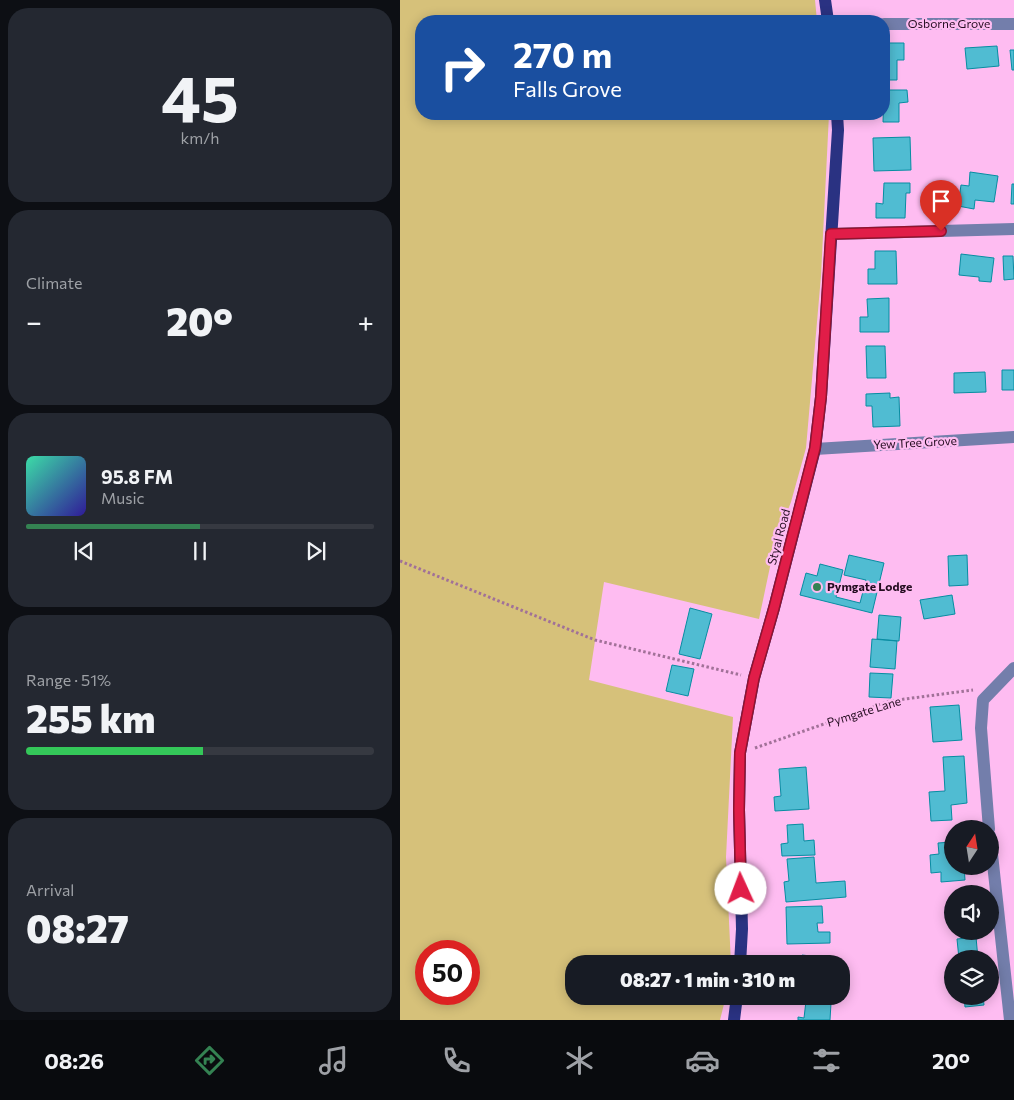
<!DOCTYPE html>
<html lang="en">
<head>
<meta charset="utf-8">
<style>
  :root { --surface:#171b24; --page:#242831; --text:#f1f3f6; --muted:#9ea1a6; --line:#363941; --accent:#348252 }
  body { margin:0; font-family:Commissioner,sans-serif; background:var(--page); color:var(--text); height:100vh; display:flex; flex-direction:column; font-size:19px; white-space:nowrap }
  * { box-sizing:border-box; margin:0 }
  p { font-size:16px; color:var(--muted) }
  .icon { flex:none; width:28px; height:28px; fill:none; stroke:currentColor; stroke-width:2; stroke-linecap:round; stroke-linejoin:round }
  .map { position:relative; flex:1; overflow:hidden }
  .details { display:flex; flex-direction:column; gap:8px; padding:8px; background:#0d0f14; width:400px }
  .details>* { flex:none }
  .hud { position:absolute; left:15px; top:15px; width:475px; height:105px; border-radius:20px; box-shadow:0 2px 12px #0003; background:#1a4fa0; color:#fff; overflow:hidden }
  .needle { width:32px; rotate:12deg }
  .tools { position:absolute; left:544px; top:820px; display:grid; gap:10px }
  .tools a { display:grid; place-items:center; width:55px; height:55px; border-radius:50%; background:var(--surface); box-shadow:0 2px 12px #0003; font-size:25px }
  .speed { position:absolute; left:15px; top:940px; display:flex; gap:10px; font-size:25px; font-weight:700; text-align:center }
  .speed>* { display:grid; place-content:center; width:65px; height:65px; border-radius:50%; background:var(--surface); box-shadow:0 2px 12px #0003; line-height:1 }
  .speed .limit { border:8px solid #d22; background:#fff; color:#111 }
  .pin { position:absolute; display:grid; place-items:center; width:42px; height:42px; color:#fff; margin:-51px -21px; border-radius:50% 50% 50% 0; rotate:-45deg; box-shadow:0 0 5px #0007 }
  .pin .icon { rotate:45deg }
  .me { position:absolute; width:55px; margin:-28px; rotate:358deg; stroke-linejoin:round; filter:drop-shadow(0 0 4px #0008) }
  .turn { display:flex; align-items:center; gap:18px; height:105px; padding:0 15px; font-size:22px }
  .turn .icon { width:65px; height:65px; stroke-width:2.5 }
  .turn b { display:block; font-size:35px; line-height:42px }
  .big { font-size:38px; font-weight:800; line-height:1.1 }
  .details .card { flex:1; display:flex; flex-direction:column; justify-content:center; gap:8px; min-width:0; padding:0 18px; border-radius:20px; background:var(--page) }
  .details .dial { align-items:center; gap:0 }
  .dial b { font-size:65px; line-height:1 }
  .song { display:flex; align-items:center; gap:15px }
  .cover { width:60px; height:60px; border-radius:8px; background:linear-gradient(135deg,hsl(160 70% 55%),hsl(250 70% 35%)) }
  .played { height:5px; border-radius:2px; background:linear-gradient(90deg,var(--accent) 50%,var(--line) 50%) }
  .keys { display:flex; justify-content:space-around; direction:ltr }
  .heat { display:flex; justify-content:space-between; align-items:center; font-size:28px; direction:ltr }
  .charge { height:8px; border-radius:4px; background:linear-gradient(90deg,#34c759 51%,var(--line) 0) }
  .trip { position:absolute; left:165px; top:955px; width:285px; height:50px; border-radius:20px; background:var(--surface); box-shadow:0 2px 12px #0003; font-weight:800; line-height:50px; text-align:center }
  .menu { display:flex; height:80px; justify-content:space-around; align-items:center; background:#090b0e; color:var(--muted) }
  .menu .icon { width:35px; height:35px }
  .menu .active { color:var(--accent) }
  .menu b { font-size:22px; color:var(--text) }
  main { display:flex; flex:1; min-height:0 }
  .map>svg:first-child { display:block }
  .green { fill:#d6c17a; fill-rule:evenodd }
  .building { fill:#50bcd2; stroke:#078da2 }
  .lines { fill:none; stroke-linecap:round; stroke-linejoin:round }
  .path { stroke:#a17198; stroke-width:3; stroke-dasharray:2.5 2.5; stroke-linecap:butt }
  .minor { stroke:#737eab; stroke-width:12 }
  .major { stroke:#2a3282; stroke-width:12 }
  .route-casing { stroke:#92132f; stroke-width:12 }
  .route { stroke:#e11d48; stroke-width:9 }
  .poi-dot { fill:#348252; stroke:#febcf1; stroke-width:2 }
  .labels { text-anchor:middle; stroke-width:4.5; stroke-linejoin:round; paint-order:stroke }
  .street-label { font-size:12px; fill:#240c20; stroke:#febcf1 }
  .poi-label { font-size:12px; font-weight:bold; fill:#240c20; stroke:#febcf1; text-anchor:start }
</style>
</head>
<body>
<main>
<section class="details">
<div class="card dial"><b>45</b><p>km/h</p></div>
<div class="card"><p>Climate</p>
<div class="heat"><a>−</a><b class="big">20°</b><a>+</a></div>
</div>
<div class="card">
<div class="song"><i class="cover"></i><div><b>95.8 FM</b><p>Music</p></div></div>
<div class="played"></div>
<div class="keys"><svg class="icon" aria-label="previous" viewBox="0 0 24 24"><path d="M18 5L8 12l10 7zM5 5v14"/></svg><svg class="icon" aria-label="pause" viewBox="0 0 24 24"><path d="M8 5v14M16 5v14"/></svg><svg class="icon" aria-label="next" viewBox="0 0 24 24"><path d="M6 5l10 7-10 7zM19 5v14"/></svg></div>
</div>
<div class="card"><p>Range · 51%</p><b class="big">255 km</b><div class="charge"></div></div>
<div class="card"><p>Arrival</p><b class="big">08:27</b></div>
</section>
<div class="map">
<svg width="614" height="1020" viewBox="0 0 614 1020">
  <rect width="100%" height="100%" fill="#febcf1"/>
  <!-- green -->
  <path class="green" d="M0,0H415L417,21H21V114H429L421,276L406,448L391,502L375,543L359,619L204,582L189,680L333,717L326,857L331,964H174V996H326L320,1020H0ZM26,951H69V994H26Z"/>
  <!-- building -->
  <path class="building" d="M484,43H504V60H497V80H484Z
    M597,46L599,66L567,69L565,48Z
    M610,50H614V70H612Z
    M484,90H507L508,102L499,103V122H483Z
    M510,137L511,170L474,171L473,138Z
    M570,172L598,176L594,202L575,200L574,209L558,206L561,185L569,186Z
    M484,183H510V193H506L505,218H476V203L483,204Z
    M612,184H614V204H611Z
    M475,251H496L497,284H468V269H475Z
    M561,254L594,258L591,282L579,281V277L559,275Z
    M603,256H613L614,279L604,280Z
    M489,298V332H460V317H468L467,299Z
    M466,346H485L486,378H467Z
    M602,370H614V390H602Z
    M585,372L586,392L554,393V373Z
    M490,393V398L499,397L500,426L473,427L472,406H466V394Z
    M449,555L484,563L472,613L400,595L406,573L417,576L420,564L443,570L436,597L460,603L466,580L444,575Z
    M567,555L568,585L549,586L548,556Z
    M552,595L555,614L524,619L520,600Z
    M290,608L312,614L300,659L279,654Z
    M479,615L501,617L499,641L477,639Z
    M472,639L497,641L495,669L470,667Z
    M272,665L294,669L288,696L266,691Z
    M470,673L493,674L491,698L469,697Z
    M559,705L562,740L533,742L530,707Z
    M564,756L567,803L551,805L552,820L531,821L529,792L545,791L543,757Z
    M406,767L409,809L375,811L374,797L381,796L379,769Z
    M403,824L404,841L414,840L415,855L382,856L381,844L388,843L387,825Z
    M552,842V866H564L565,880L541,882V872L531,873L530,855L539,854L538,843Z
    M414,857L416,883L445,881L446,897L386,902L384,882L389,881L387,859Z
    M422,906L423,923H417L418,932H430V943L387,944L386,907Z
    M576,937L578,959H559L557,939Z
    M402,955L419,957V964H402Z
    M564,996H583L584,1005L565,1007Z
    M406,1001L431,1003L430,1020H398V1017L404,1018Z"/>
  <g class="lines">
    <!-- path -->
    <path class="path" d="M0,561L195,640L341,675
      M355,748L490,701L573,690"/>
    <!-- minor -->
    <path class="minor" d="M484,24H614
      M431,234L614,229
      M415,449L614,437
      M589,829L581,728L583,700L614,668
      M590,836L610,1020"/>
    <!-- major -->
    <path class="major" d="M425,0L428,21
      M340,964L342,929L339,810L340,753L354,678L374,608L415,449L421,397L438,130L437,114
      M334,1020L337,996"/>
  </g>
  <g class="lines">
    <defs>
      <path id="route" d="M341,889L339,810L340,753L354,678L374,608L415,448L421,397L431,234L541,231"/>
    </defs>
    <!-- route casing -->
    <use href="#route" class="route-casing"/>
    <!-- route -->
    <use href="#route" class="route"/>
  </g>
  <!-- markers -->
  <circle class="poi-dot" cx="417" cy="587" r="5"/>
  <g class="labels">
    <!-- street labels -->
    <g class="street-label">
      <text x="549" y="28">Osborne Grove</text>
      <text transform="translate(515 443) rotate(-3)" y="4">Yew Tree Grove</text>
      <text transform="translate(379 537) rotate(-75)" y="4">Styal Road</text>
      <text transform="translate(464 712) rotate(-17)" y="4">Pymgate Lane</text>
    </g>
    <!-- poi labels -->
    <g class="poi-label">
      <text x="427" y="591">Pymgate Lodge</text>
    </g>
  </g>
</svg>
<div class="tools">
<a><svg class="needle" viewBox="-14 -14 28 28"><path d="M0-13l5 13h-10z" fill="#e53935"/><path d="M0 13l5-13h-10z" fill="#9ea1a6"/></svg></a>
<a><svg class="icon" aria-label="sound" viewBox="0 0 24 24"><path d="M4 9h4l5-4v14l-5-4H4zM17 9q2 3 0 6"/></svg></a>
<a><svg class="icon" aria-label="layers" viewBox="0 0 24 24"><path d="M12 4l9 5-9 5-9-5zM3 14l9 5 9-5"/></svg></a>
</div>
<div class="speed"><div class="limit">50</div></div>
<div class="pin" style="left:541px;top:231px;background:#d93025"><svg class="icon" aria-label="arrive" viewBox="0 0 24 24"><path d="M6 21V4h12l-3 4 3 4H6"/></svg></div>
<svg class="me" style="left:341px;top:889px" viewBox="-20 -20 40 40"><circle r="19" fill="#fff"/><path d="M0-13L10 11 0 6-10 11z" fill="#e11d48"/></svg>
<div class="trip">08:27 · 1 min · 310 m</div>
<div class="hud">
<div class="turn"><svg class="icon" aria-label="right" viewBox="0 0 24 24"><path d="M7 20v-9h11M14 6l5 5-5 5"/></svg><div><b>270 m</b>Falls Grove</div></div>
</div>
</div>
</main>
<nav class="menu">
<b>08:26</b>
<svg class="icon active" aria-label="directions" viewBox="0 0 24 24"><path d="M12 3l9 9-9 9-9-9zM9 14v-3h6M13 9l2 2-2 2"/></svg>
<svg class="icon" aria-label="music" viewBox="0 0 24 24"><path d="M9 18V5l10-2v13"/><circle cx="6" cy="18" r="3"/><circle cx="16" cy="16" r="3"/></svg>
<svg class="icon" aria-label="phone" viewBox="0 0 24 24"><path d="M5 4h4l2 5-3 2q2 4 5 5l2-3 5 2v4C11 20 4 13 5 4z"/></svg>
<svg class="icon" aria-label="climate" viewBox="0 0 24 24"><path d="M12 3v18M4 7l16 10M4 17L20 7"/></svg>
<svg class="icon" aria-label="car" viewBox="0 0 24 24"><path d="M5 17H2v-5l4-1 3-4h7l3 4 3 1v5h-3M9 17h6M6 11h13"/><circle cx="7" cy="17" r="2"/><circle cx="17" cy="17" r="2"/></svg>
<svg class="icon" aria-label="filters" viewBox="0 0 24 24"><path d="M4 7h16M4 17h16"/><circle cx="9" cy="7" r="2"/><circle cx="15" cy="17" r="2"/></svg>
<b>20°</b>
</nav>
</body>
</html>
